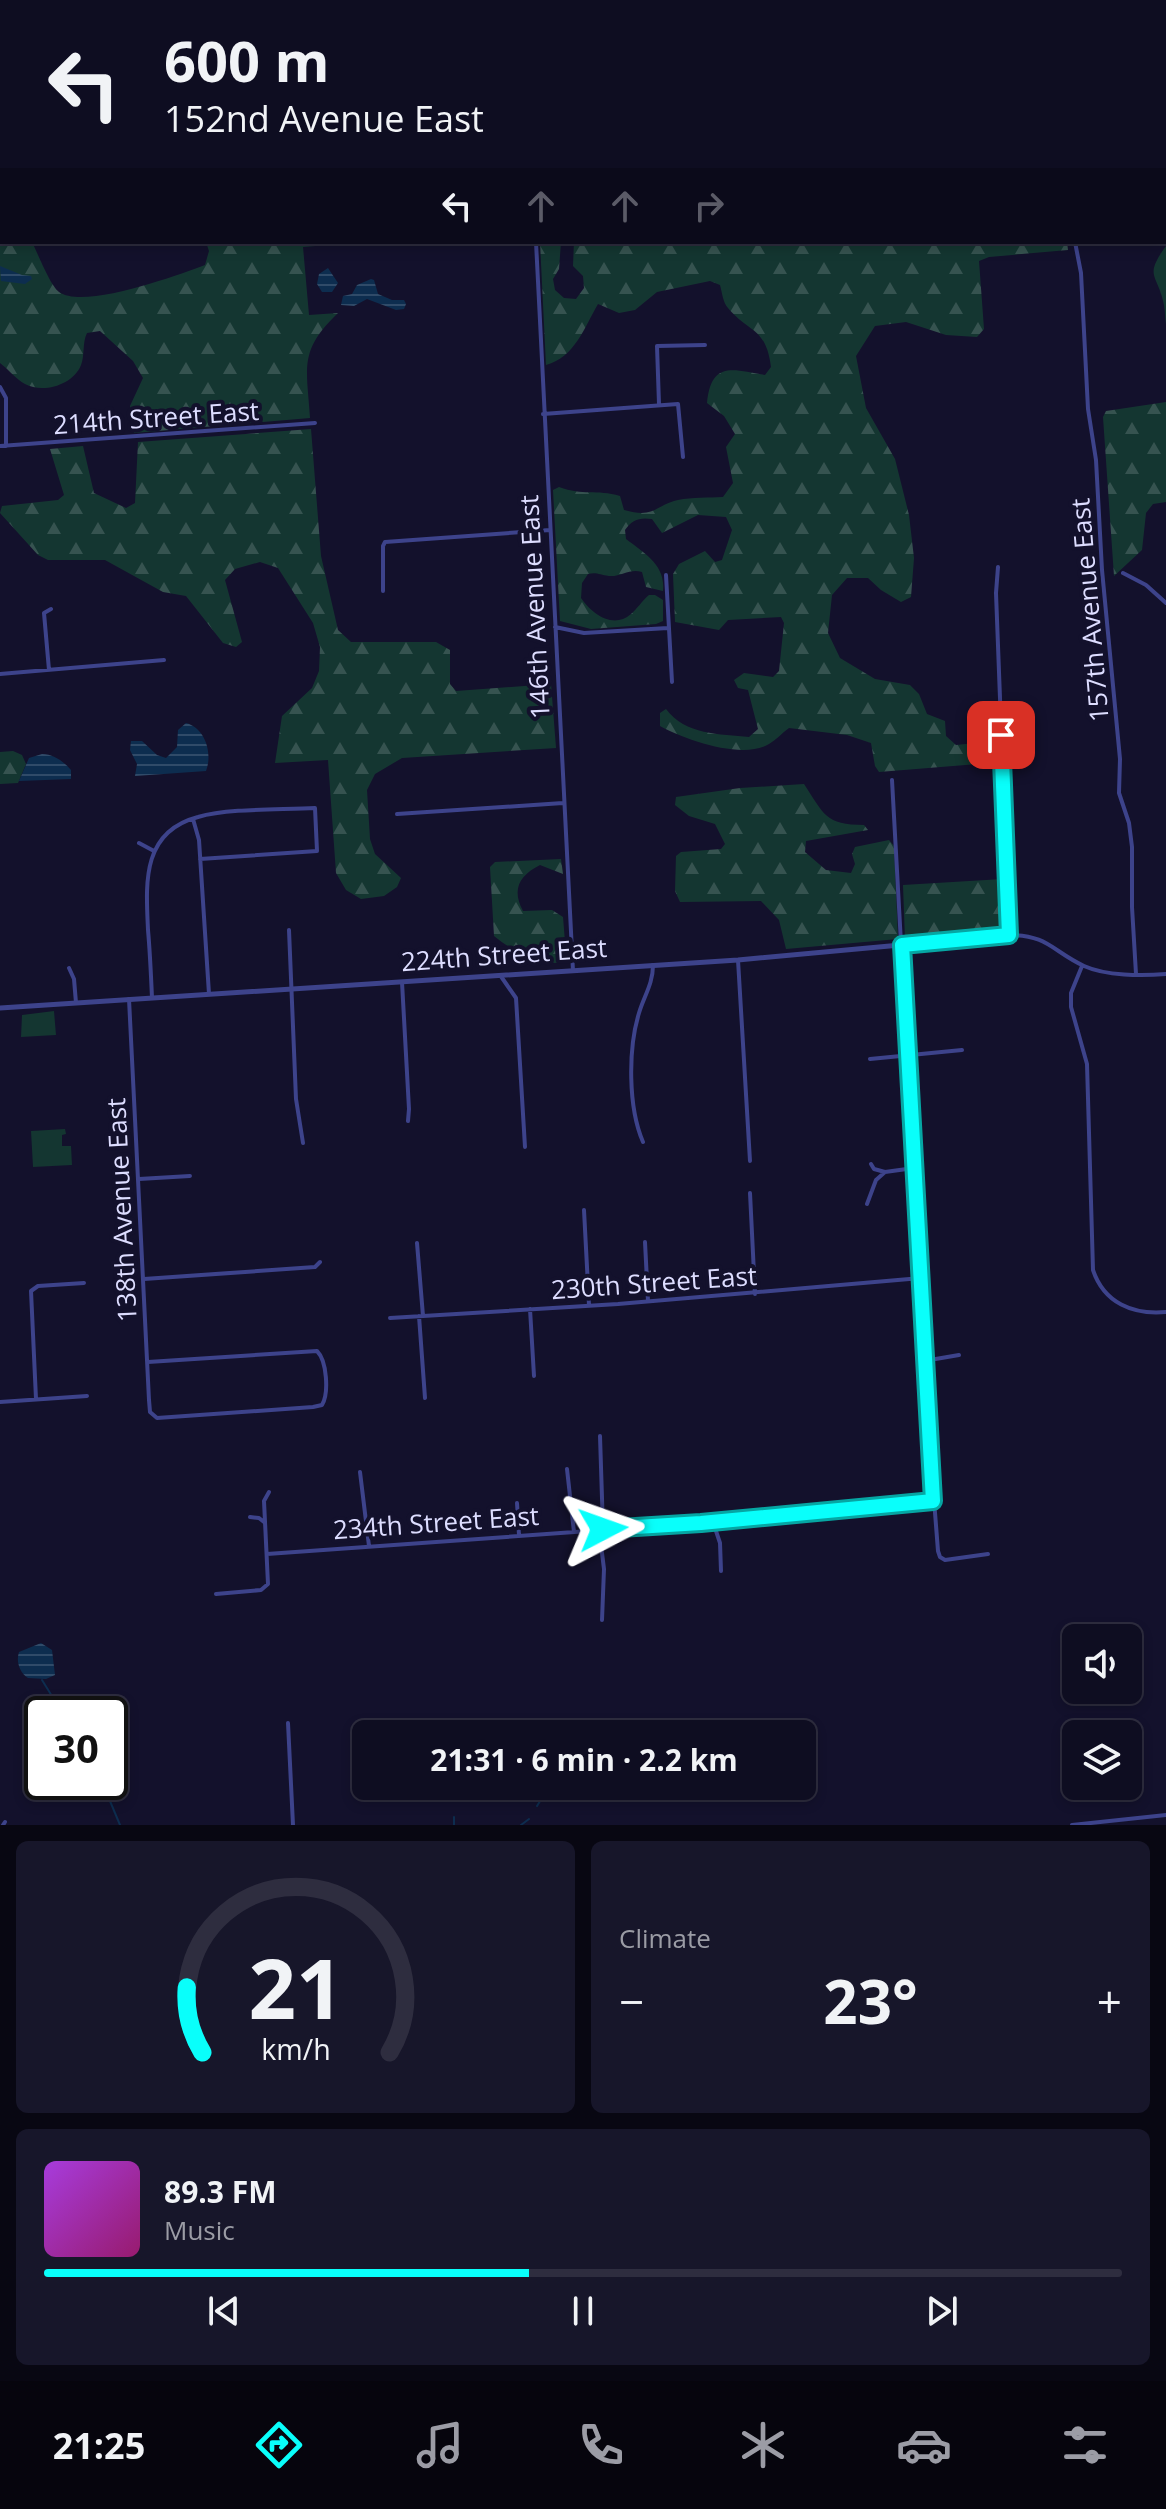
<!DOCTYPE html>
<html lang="en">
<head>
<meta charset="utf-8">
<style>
  :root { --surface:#0e0d21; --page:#17162a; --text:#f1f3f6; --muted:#9b9ca5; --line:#2e2d3f; --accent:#09fffb }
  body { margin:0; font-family:"Open Sans",sans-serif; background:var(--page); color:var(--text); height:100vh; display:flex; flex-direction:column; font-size:30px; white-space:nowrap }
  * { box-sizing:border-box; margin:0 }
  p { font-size:26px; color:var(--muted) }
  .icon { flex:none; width:44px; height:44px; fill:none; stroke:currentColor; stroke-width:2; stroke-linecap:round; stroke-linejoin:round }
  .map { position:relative; height:1825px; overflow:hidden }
  .drawer { display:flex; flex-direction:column; gap:16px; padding:16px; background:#080712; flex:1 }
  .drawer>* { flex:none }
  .guide { position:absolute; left:0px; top:0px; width:1166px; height:244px; box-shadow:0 4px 12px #0003,0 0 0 2px var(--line); background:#0e0d21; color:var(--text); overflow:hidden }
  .buttons { position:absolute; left:1062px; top:1624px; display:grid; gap:16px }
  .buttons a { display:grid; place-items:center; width:80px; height:80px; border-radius:12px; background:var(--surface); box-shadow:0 4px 12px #0003,0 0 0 2px var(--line); font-size:40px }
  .speed { position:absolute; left:24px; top:1696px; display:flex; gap:16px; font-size:40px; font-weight:700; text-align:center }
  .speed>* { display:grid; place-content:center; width:104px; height:104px; border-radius:50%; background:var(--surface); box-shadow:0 4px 12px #0003,0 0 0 2px var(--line); line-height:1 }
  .speed .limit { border:4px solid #111; border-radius:12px; background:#fff; color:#111 }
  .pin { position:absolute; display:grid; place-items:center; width:68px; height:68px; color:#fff; margin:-34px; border-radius:16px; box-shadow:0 4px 12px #0006 }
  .me { position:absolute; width:88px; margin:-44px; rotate:86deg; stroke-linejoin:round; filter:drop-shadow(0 0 6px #0008) }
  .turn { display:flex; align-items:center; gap:28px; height:168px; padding:0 32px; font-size:36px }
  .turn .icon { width:104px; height:104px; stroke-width:2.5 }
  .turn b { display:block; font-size:56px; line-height:68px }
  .lanes { display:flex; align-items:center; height:76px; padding:0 32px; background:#0003; justify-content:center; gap:40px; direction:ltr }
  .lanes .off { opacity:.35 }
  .big { font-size:60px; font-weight:700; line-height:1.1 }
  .drawer .widget { flex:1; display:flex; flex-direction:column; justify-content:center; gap:12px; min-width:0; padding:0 28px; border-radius:12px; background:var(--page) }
  .drawer .dial { align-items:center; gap:0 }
  .dial svg { height:208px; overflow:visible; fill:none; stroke:var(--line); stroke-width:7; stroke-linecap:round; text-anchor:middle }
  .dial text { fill:var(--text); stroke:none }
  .song { display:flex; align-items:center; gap:24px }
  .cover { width:96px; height:96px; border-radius:12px; background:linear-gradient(135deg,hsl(280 70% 55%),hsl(320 70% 35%)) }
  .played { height:8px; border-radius:4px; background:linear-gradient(90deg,var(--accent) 45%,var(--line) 45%) }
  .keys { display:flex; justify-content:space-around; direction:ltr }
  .heat { display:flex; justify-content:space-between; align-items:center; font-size:44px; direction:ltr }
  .drawer .tiles { flex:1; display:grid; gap:16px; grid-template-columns:1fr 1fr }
  .widget:last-child { grid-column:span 2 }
  .trip { position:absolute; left:352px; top:1720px; width:464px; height:80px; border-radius:12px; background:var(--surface); box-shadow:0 4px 12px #0003,0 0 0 2px var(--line); font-weight:700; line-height:80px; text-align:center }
  .dock { display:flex; height:128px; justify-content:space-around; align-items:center; background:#06050d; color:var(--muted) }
  .dock .icon { width:56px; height:56px }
  .dock .current { color:var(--accent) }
  .dock b { font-size:36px; color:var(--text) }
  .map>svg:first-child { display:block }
  .green { fill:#143631 }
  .forest { fill:url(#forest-firs) }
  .water { fill:url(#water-rules) }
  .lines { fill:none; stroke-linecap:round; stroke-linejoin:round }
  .stream { stroke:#0d2d4f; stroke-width:2 }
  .minor { stroke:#3d438b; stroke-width:4 }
  .tertiary { stroke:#3d438b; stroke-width:5 }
  .route-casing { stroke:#06a6a3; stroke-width:20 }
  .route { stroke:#09fffb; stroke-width:14 }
  .labels { text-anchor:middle; stroke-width:8; stroke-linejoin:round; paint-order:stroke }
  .street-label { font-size:26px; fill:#ddf; stroke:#13112c }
</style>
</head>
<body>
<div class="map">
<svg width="1166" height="1825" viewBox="0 0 1166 1825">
  <defs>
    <pattern id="forest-firs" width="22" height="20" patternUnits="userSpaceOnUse" patternTransform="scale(2)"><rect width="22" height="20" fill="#143631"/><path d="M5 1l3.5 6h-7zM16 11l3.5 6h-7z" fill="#365350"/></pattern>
    <pattern id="water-rules" width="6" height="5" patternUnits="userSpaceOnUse" patternTransform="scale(2)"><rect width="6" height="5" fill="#0d2d4f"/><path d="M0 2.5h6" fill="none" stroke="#304b69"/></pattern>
  </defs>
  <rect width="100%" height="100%" fill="#13112c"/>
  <!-- green -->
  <path class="green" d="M54,1011L56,1035L21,1037L22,1015Z
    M65,1129L66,1134L62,1135V1146H71L72,1165L33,1167L31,1131Z"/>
  <!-- forest -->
  <path class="forest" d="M531,0H873L877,2H531Z
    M1056,0H1166V72L1164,2Z
    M0,190L2,242H32C38,254 50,285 59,292C84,310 178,275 205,265L209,251L206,242H366L303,247L309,315L338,313C298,351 307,368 310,418L134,433L130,406L143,378L133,361L100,331L87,333C82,343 85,355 81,365C73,385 43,394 25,384C16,379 8,369 0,363Z
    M540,242H561L559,269L553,279L555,290L564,298L576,299L584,288L583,276L573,266L574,242H1067L1068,250L989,257L979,261L984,329L977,337L946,335L906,322L875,326L856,356L866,408L895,459L909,515L914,558L911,597L901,602L881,590L868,578H847L832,595L828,633L840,658L875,679L910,685L919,694L927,714L945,721L946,736L956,745L985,742L993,754L990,763L879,772L875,766L871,743L847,735L789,728C782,733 776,740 769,744C743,760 685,740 660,726V713L666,709C685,735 720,734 749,737L758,729L748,690L738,688L734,680L744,673L773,677L779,671L784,623L781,617L728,620L719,630L675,622L673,574L679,564L705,551L715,562L722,560L732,530L726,517L698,515L662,533L652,519C639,517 632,520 625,530L626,539C644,553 666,565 663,591L646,587L642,572C630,568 621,577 609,576C600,575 597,572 588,574L582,583L581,598C591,613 613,630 631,614C637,609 642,601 649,595H655L663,600V621L656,624L591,629L560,621L553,490L559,487C583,496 596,489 620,496L624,510C655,519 655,505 678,500C693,497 709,498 723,497L733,483L726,447L735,434L724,416L707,403C711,361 732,369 765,375L771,367C766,327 749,333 728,308C723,303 722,292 720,285L710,281L657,292L635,310L619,313L598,304C584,328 575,357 546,365Z
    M1166,246V324C1165,318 1165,311 1164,305C1158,273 1143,278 1166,246Z
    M1166,402V502L1153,504L1146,513L1142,550L1114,576L1103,417L1106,411Z
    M311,429L321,556L338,630L351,642H436L450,650V684L456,691L551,684L556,748L402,758L375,774L367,790L370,839L375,854L401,878L397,887L384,896L361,899L346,890L336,873L328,760L275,763L282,716L312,688L319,671L320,647L313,623L278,568L260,562L235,569L225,580L242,642L236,647L223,643L186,596L163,592L105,560H48L38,555L0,513L2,506L58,500L64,495L50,449L83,446L94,493L126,508L135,503L138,442Z
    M13,751L22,755L26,764L18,783L0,784V752Z
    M804,784C824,814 825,825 864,825L868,830L806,841L805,852L826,870L851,873L855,864L852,854L855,847L889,840L894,846L898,939L786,949L779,920L761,901L680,902L675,891L676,856L681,852L721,849L725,844L715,824L689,816L675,805L676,797L740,788Z
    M561,859L563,874L540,865C520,875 511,889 523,911L552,910L563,917L566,955L562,962C538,967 513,951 494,936L490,867L495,862Z
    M1003,879L1005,929L905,939L903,885Z"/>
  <!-- water -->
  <path class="water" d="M0,266L22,275L31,276L32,279L25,284L1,281Z
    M328,268L338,283L332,292H322L317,284L319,274Z
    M371,279L374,280L378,294L392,300H404L406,304L404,309L396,310L367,299L354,306L341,305L343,296L352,294L357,285Z
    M186,723C205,728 213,753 206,771L135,776L137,764L130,750L131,741H142L157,755L166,758L177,747L178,730Z
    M42,754C54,754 64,762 71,770V779L19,781L29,758Z
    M41,1643L52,1650L55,1675L46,1679L28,1678C19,1672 16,1661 19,1652Z"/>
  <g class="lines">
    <!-- stream -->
    <path class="stream" d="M42,1680L63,1714
      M102,1782L120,1825
      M537,1806L542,1798
      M454,1817V1825
      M521,1825L529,1819"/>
    <!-- minor -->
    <path class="minor" d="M526,0V2
      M0,166L2,165
      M536,242L573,971
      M1075,242L1081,273L1088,409L1096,460L1102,570L1120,759L1119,793L1129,823L1132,847V907L1136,974
      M0,387L6,398V446
      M659,404L657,346L705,345
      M543,414L678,404L683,457
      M0,446L315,423
      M998,567L996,593L1009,935C1048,935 1052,951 1084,966C1106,976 1142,976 1166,974
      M1123,573L1146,585L1166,603
      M666,575L672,682
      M383,591V546L385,542L550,530
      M555,627L584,633L668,628
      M49,670L44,613L51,609
      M0,674L164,660
      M892,780L926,1397L938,1551L940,1557L945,1560L988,1554
      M397,814L563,803
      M193,819L199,840L209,994
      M139,843L154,851
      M289,930L296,1099L303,1143
      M738,960L750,1161
      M1082,966L1071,993V1007L1087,1064L1093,1270C1104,1303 1133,1315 1166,1312
      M69,968L74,979L76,1003
      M500,975L516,998L525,1147
      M402,982L409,1109L408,1121
      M152,998C151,975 150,952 148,930C146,884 141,832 198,817C229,808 281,810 315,808L317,851L200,859
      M129,999L149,1400L150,1412L157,1418L313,1407L322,1405C329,1393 327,1361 317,1351L148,1362
      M870,1059L962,1050
      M643,1142C628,1107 628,1049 639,1013C644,996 653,984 653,965
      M871,1164L874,1169L885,1172L914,1168
      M139,1179L190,1176
      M750,1193L755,1294
      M867,1204L876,1180L885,1172
      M584,1210L589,1305
      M645,1242L648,1301
      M417,1243L423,1316
      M144,1279L315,1267L320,1262
      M530,1309L534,1376
      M419,1316L425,1398
      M390,1318L618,1304L921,1278
      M924,1361L959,1355
      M36,1399L31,1291L38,1286L84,1283
      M0,1402L87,1396
      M600,1436L603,1529
      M567,1469L574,1532
      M360,1472L369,1546
      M517,1503L519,1535
      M250,1517L259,1518L264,1522
      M713,1522L720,1543L721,1571
      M599,1529L604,1569L602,1620
      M267,1554L701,1523L933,1501
      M216,1594L261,1590L268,1584L264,1501L269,1492
      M288,1723L293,1825
      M3,1825L5,1822
      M1072,1825L1166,1815"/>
    <!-- tertiary -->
    <path class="tertiary" d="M0,1008L738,960L1009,935"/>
  </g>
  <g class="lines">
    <defs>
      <path id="route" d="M603,1529L701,1523L933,1501L902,945L1009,935L1001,735"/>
    </defs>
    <!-- route casing -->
    <use href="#route" class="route-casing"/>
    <!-- route -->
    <use href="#route" class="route"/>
  </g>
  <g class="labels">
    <!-- street labels -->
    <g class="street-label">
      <text transform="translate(156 418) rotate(-4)" y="9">214th Street East</text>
      <text transform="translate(535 607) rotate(-93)" y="9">146th Avenue East</text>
      <text transform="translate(1090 610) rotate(-95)" y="9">157th Avenue East</text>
      <text transform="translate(504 955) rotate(-4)" y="9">224th Street East</text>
      <text transform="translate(122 1210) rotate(-93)" y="9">138th Avenue East</text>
      <text transform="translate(654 1283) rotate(-4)" y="9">230th Street East</text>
      <text transform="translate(436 1523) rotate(-4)" y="9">234th Street East</text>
    </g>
  </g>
</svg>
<div class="buttons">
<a><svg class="icon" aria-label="sound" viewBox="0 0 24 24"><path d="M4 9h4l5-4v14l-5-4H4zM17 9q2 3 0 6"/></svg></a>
<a><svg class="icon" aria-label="layers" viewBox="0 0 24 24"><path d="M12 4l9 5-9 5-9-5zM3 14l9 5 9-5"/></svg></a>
</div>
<div class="speed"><div class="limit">30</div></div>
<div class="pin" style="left:1001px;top:735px;background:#d93025"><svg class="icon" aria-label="arrive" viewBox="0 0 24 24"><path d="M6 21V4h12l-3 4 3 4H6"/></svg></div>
<svg class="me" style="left:603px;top:1529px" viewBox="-20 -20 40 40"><path d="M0-17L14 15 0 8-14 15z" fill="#09fffb" stroke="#fff" stroke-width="4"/></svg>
<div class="trip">21:31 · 6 min · 2.2 km</div>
<div class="guide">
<div class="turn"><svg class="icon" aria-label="left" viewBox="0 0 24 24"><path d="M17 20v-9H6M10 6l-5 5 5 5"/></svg><div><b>600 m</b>152nd Avenue East</div></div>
<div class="lanes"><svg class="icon" aria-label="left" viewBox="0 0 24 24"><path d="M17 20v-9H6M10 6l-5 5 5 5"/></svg><svg class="icon off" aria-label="ahead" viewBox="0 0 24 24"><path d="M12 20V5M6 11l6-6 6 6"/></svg><svg class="icon off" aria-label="ahead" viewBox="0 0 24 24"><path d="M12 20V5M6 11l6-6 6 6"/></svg><svg class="icon off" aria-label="right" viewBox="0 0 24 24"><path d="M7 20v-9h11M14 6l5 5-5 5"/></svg></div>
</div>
</div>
<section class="drawer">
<div class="tiles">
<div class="widget dial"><svg viewBox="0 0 100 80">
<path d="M14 69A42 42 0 1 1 86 69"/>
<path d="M14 69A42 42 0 0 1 8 44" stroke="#09fffb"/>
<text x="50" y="56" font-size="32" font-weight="700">21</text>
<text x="50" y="72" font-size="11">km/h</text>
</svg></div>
<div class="widget"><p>Climate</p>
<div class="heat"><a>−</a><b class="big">23°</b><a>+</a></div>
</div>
<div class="widget">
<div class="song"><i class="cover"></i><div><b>89.3 FM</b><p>Music</p></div></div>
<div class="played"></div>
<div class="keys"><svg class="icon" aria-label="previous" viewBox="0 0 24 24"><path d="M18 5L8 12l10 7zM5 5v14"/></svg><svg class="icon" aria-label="pause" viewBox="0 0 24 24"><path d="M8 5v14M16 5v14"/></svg><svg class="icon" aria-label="next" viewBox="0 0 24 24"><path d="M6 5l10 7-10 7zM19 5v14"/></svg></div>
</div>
</div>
</section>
<nav class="dock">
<b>21:25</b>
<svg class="icon current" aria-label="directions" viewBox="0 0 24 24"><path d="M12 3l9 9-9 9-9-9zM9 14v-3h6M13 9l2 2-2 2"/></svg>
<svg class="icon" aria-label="music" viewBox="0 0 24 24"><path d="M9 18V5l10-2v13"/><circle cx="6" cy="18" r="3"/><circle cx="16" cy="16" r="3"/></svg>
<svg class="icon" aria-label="phone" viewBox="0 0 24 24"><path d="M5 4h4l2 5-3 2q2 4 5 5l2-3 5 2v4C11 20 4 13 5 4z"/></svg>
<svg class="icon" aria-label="climate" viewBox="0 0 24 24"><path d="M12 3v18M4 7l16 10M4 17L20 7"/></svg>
<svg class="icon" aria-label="car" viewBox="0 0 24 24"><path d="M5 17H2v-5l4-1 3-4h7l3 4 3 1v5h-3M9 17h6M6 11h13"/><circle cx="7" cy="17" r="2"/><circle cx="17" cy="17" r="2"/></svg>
<svg class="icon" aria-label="filters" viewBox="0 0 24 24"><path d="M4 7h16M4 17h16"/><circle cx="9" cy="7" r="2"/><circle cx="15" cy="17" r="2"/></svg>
</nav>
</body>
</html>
